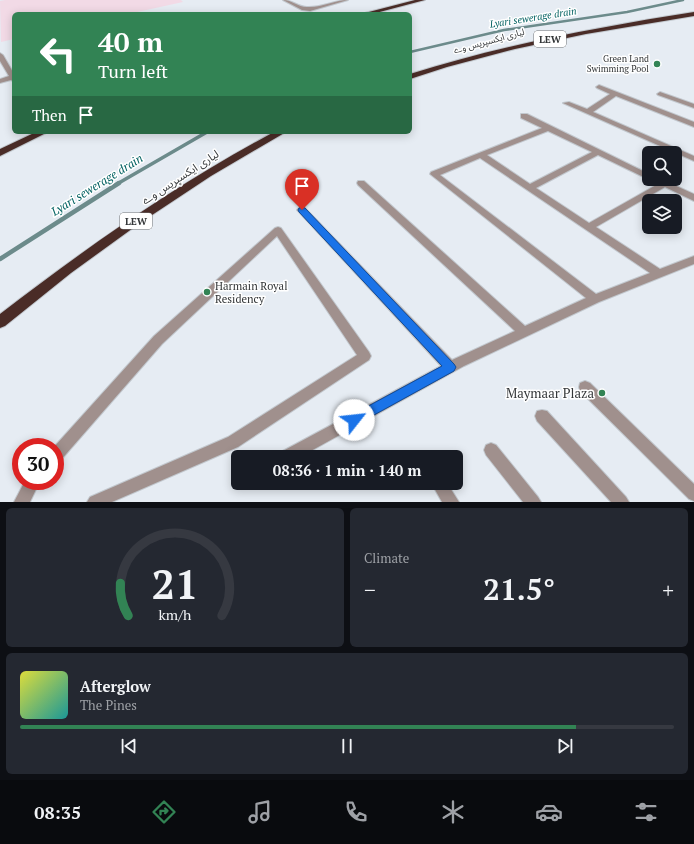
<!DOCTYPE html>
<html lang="en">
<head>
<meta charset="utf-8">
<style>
  :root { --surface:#171b24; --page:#242831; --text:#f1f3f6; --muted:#9ea1a6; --line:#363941; --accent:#328354 }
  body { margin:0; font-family:"PT Serif","Noto Sans Arabic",serif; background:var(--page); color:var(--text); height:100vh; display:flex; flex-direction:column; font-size:15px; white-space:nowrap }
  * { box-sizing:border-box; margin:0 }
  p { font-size:13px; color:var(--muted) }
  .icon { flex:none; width:22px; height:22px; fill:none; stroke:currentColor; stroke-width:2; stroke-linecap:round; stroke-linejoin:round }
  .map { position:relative; height:502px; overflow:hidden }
  .side { display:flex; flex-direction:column; gap:6px; padding:6px; background:#0d0f14; flex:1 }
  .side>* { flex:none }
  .hud { position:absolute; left:12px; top:12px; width:400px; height:122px; border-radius:6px; box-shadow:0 2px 10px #0003; background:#328354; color:#fff; overflow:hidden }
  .buttons { position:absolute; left:642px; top:146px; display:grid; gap:8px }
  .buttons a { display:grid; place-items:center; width:40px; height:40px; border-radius:6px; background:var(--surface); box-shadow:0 2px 10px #0003; font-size:20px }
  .speed { position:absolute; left:12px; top:438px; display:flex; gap:8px; font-size:20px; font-weight:700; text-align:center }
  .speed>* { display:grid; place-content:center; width:52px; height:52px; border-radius:50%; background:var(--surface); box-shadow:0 2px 10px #0003; line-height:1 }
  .speed .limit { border:6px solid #d22; background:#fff; color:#111 }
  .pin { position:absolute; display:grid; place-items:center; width:34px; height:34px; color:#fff; margin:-41px -17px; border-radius:50% 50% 50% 0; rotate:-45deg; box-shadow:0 0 4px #0007 }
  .pin .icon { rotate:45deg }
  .me { position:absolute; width:44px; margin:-22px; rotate:61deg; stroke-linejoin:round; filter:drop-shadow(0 0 3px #0008) }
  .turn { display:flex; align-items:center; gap:14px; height:84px; padding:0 20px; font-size:18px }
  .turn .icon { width:52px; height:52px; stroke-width:2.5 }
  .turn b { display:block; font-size:28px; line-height:34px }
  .then { display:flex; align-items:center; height:38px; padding:0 20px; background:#0003; gap:8px; font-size:15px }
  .big { font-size:30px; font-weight:600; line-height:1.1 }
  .side .widget { flex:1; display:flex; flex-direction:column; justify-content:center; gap:6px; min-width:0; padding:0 14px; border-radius:6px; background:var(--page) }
  .side .dial { align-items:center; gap:0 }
  .dial svg { height:104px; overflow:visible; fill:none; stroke:var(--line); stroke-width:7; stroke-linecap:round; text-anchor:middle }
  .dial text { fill:var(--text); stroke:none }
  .song { display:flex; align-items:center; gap:12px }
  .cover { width:48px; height:48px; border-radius:6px; background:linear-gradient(135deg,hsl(60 70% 55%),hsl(180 70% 35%)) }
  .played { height:4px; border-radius:2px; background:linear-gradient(90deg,var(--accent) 85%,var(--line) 85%) }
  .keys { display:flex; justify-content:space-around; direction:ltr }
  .heat { display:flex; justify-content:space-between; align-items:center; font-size:22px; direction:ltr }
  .side .tiles { flex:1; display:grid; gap:6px; grid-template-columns:1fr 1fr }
  .widget:last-child { grid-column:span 2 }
  .trip { position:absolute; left:231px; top:450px; width:232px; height:40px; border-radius:6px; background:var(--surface); box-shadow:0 2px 10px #0003; font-weight:600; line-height:40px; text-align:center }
  .tabs { display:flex; height:64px; justify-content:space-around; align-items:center; background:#090b0e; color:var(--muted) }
  .tabs .icon { width:28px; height:28px }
  .tabs .active { color:var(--accent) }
  .tabs b { font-size:18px; color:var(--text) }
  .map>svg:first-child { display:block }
  .education { fill:#f2dae6 }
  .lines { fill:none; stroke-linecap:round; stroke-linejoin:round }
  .stream-far2 { stroke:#6c8b8b; stroke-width:2.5 }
  .stream-far1 { stroke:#6c8b8b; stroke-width:3.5 }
  .stream { stroke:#6c8b8b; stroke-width:4.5 }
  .minor-casing { stroke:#c2c8ce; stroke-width:2 }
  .highway-casing { stroke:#c2c8ce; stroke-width:2 }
  .minor { fill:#a0908d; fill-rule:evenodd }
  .highway { fill:#4a2c27; fill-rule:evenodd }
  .route { fill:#1a73e8; stroke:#114b97 }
  .poi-dot { fill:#328354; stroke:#fff; stroke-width:1.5 }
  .labels { text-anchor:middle; stroke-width:3; stroke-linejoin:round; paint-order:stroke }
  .far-street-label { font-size:9px; fill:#333638; stroke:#fff }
  .far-poi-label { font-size:9px; fill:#333638; stroke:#fff; text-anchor:end }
  .far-water-label { font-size:10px; font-style:italic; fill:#056363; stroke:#fff }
  .shield { fill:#fff; stroke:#707274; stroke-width:1 }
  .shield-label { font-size:10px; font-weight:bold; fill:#333638 }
  .street-label { font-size:11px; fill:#333638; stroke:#fff }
  .poi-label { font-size:11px; fill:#333638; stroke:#fff; text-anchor:start }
  .water-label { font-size:12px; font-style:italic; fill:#056363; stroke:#fff }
  .near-poi-label { font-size:13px; fill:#333638; stroke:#fff; text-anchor:end }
</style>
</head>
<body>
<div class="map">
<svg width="694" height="502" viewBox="0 0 694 502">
  <rect width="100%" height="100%" fill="#e6ecf3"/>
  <!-- education -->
  <path class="education" d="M5,0H181L183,2L128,14H14V39L1,42L0,1Z"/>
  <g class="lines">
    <!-- stream-far2 -->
    <path class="stream-far2" d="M410,52L504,30L627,12L683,0"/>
    <!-- stream-far1 -->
    <path class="stream-far1" d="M117,184L207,132"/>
    <!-- stream -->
    <path class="stream" d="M0,259L119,183"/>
    <defs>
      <path id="minor" d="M283,0C292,0 298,7 307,7C321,8 335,0 348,0L310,11L302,10Z
        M0,53L3,55L14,74V82L11,80L0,83V79L9,76L0,61Z
        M599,85L694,122V127L616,96L593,112L694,156V161L563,103L569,102L587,109L610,94L597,88L596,87Z
        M660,92L694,104V108L658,95L657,94Z
        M521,114H527L649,174V179H661L694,194V201L665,187L596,227L660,269L694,256V264L599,302L464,366L300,457H279L281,452L441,366L299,212L297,210L299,208H305L452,360L515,331L358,185L357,183L358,181H364L525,326L586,298L430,174L431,172L542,128L521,118ZM548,131L592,152L530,184L487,155ZM598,155L658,184L589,223L536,188ZM480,158L650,273L596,294L440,175Z
        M278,227L281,228L369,352L371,356L369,360L238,447L112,502H87L90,497L228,437L357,355L277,236L162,344L60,461L55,463V447H54L154,336L275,228Z
        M585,381L590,383L694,484V501L689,499L580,391L579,387L580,383Z
        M542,410L547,411L626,497L629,502H611L537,421L535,416L537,411Z
        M491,443L496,445L538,497L541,502H523L486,455L484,450L486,445Z
        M25,481H40L30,502H14Z
        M434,483H447L459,502H442L433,486Z"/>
      <path id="highway" d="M415,0H425L372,14H361Z
        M694,12V16L586,34L515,49L447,67L410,79V74C503,45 598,27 694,12Z
        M36,132H48L0,156V149Z
        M274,132H286L211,176L140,223L71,273L5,326L0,328V314C87,247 177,184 274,132Z"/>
    </defs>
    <!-- minor casing -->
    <use href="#minor" class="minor-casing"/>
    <!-- highway casing -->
    <use href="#highway" class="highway-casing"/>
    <!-- minor -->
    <use href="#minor" class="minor"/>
    <!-- highway -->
    <use href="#highway" class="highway"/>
  </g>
  <!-- route -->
  <path class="route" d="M302,207L305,208L454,364L456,367L454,371L354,426L350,424L348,420L350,416L442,366L299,212L298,210L299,208Z"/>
  <!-- markers -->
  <g class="poi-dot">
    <circle cx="657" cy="64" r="4"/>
    <circle cx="207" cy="292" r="4"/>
    <circle cx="602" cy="393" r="4"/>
  </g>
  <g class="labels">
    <!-- far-street labels -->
    <g class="far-street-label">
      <text transform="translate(489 41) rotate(-15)" y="3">لیاری ایکسپریس وے</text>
    </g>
    <!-- far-poi labels -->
    <g class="far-poi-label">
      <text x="649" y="62">Green Land<tspan x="649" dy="10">Swimming Pool</tspan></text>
    </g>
    <!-- far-water labels -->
    <g class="far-water-label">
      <text transform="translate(533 17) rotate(-9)" y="4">Lyari sewerage drain</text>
    </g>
    <!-- shield labels -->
    <g class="shield">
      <rect x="534" y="31" width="32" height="16" rx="3"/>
      <rect x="120" y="213" width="32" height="16" rx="3"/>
    </g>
    <g class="shield-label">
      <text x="550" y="43">LEW</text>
      <text x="136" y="225">LEW</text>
    </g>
    <!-- street labels -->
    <g class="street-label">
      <text transform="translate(180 177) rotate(-33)" y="4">لیاری ایکسپریس وے</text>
    </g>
    <!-- poi labels -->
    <g class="poi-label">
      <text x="215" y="290">Harmain Royal<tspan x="215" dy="13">Residency</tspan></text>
    </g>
    <!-- water labels -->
    <g class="water-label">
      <text transform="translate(97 185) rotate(-32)" y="4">Lyari sewerage drain</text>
    </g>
    <!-- near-poi labels -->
    <g class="near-poi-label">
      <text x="594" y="398">Maymaar Plaza</text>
    </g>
  </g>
</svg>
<div class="buttons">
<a><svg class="icon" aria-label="search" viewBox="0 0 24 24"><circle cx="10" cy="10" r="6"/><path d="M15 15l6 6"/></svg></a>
<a><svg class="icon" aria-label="layers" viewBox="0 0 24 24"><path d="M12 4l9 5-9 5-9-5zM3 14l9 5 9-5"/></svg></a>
</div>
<div class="speed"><div class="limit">30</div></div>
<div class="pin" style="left:302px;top:210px;background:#d93025"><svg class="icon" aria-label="arrive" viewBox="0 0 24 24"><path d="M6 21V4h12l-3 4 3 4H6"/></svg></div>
<svg class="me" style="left:354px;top:420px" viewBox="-20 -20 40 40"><circle r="19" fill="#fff"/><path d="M0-13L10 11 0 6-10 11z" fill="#1a73e8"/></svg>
<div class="trip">08:36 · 1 min · 140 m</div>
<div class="hud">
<div class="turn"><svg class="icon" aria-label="left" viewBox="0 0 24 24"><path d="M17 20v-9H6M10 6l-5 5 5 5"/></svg><div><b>40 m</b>Turn left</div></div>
<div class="then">Then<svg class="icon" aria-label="arrive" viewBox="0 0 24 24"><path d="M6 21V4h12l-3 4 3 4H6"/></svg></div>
</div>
</div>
<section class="side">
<div class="tiles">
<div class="widget dial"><svg viewBox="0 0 100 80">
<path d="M14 69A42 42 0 1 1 86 69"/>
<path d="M14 69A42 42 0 0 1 8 44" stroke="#328354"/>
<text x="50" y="56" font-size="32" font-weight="700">21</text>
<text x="50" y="72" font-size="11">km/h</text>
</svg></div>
<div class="widget"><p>Climate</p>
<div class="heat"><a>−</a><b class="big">21.5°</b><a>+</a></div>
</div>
<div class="widget">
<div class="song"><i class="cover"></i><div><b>Afterglow</b><p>The Pines</p></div></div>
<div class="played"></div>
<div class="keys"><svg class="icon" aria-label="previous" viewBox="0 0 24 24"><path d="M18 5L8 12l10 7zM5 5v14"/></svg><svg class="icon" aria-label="pause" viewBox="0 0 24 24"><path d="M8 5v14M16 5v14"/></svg><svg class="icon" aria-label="next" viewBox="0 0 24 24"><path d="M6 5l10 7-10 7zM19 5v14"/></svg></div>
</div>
</div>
</section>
<nav class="tabs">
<b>08:35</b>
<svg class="icon active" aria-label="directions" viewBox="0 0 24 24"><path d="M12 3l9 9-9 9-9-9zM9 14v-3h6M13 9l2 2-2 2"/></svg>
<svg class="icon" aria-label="music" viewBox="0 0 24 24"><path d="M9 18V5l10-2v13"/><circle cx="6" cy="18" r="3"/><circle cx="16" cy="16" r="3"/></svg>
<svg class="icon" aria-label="phone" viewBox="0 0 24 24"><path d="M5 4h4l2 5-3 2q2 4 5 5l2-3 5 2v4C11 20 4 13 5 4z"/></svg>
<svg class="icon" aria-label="climate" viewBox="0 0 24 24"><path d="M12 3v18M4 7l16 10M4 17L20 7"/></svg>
<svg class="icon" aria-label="car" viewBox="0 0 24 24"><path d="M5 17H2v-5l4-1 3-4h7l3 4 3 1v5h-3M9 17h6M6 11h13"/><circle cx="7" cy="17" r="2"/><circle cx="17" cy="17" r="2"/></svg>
<svg class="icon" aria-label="filters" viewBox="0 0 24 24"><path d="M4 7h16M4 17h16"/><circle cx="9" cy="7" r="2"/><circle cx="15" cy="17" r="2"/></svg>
</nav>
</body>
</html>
